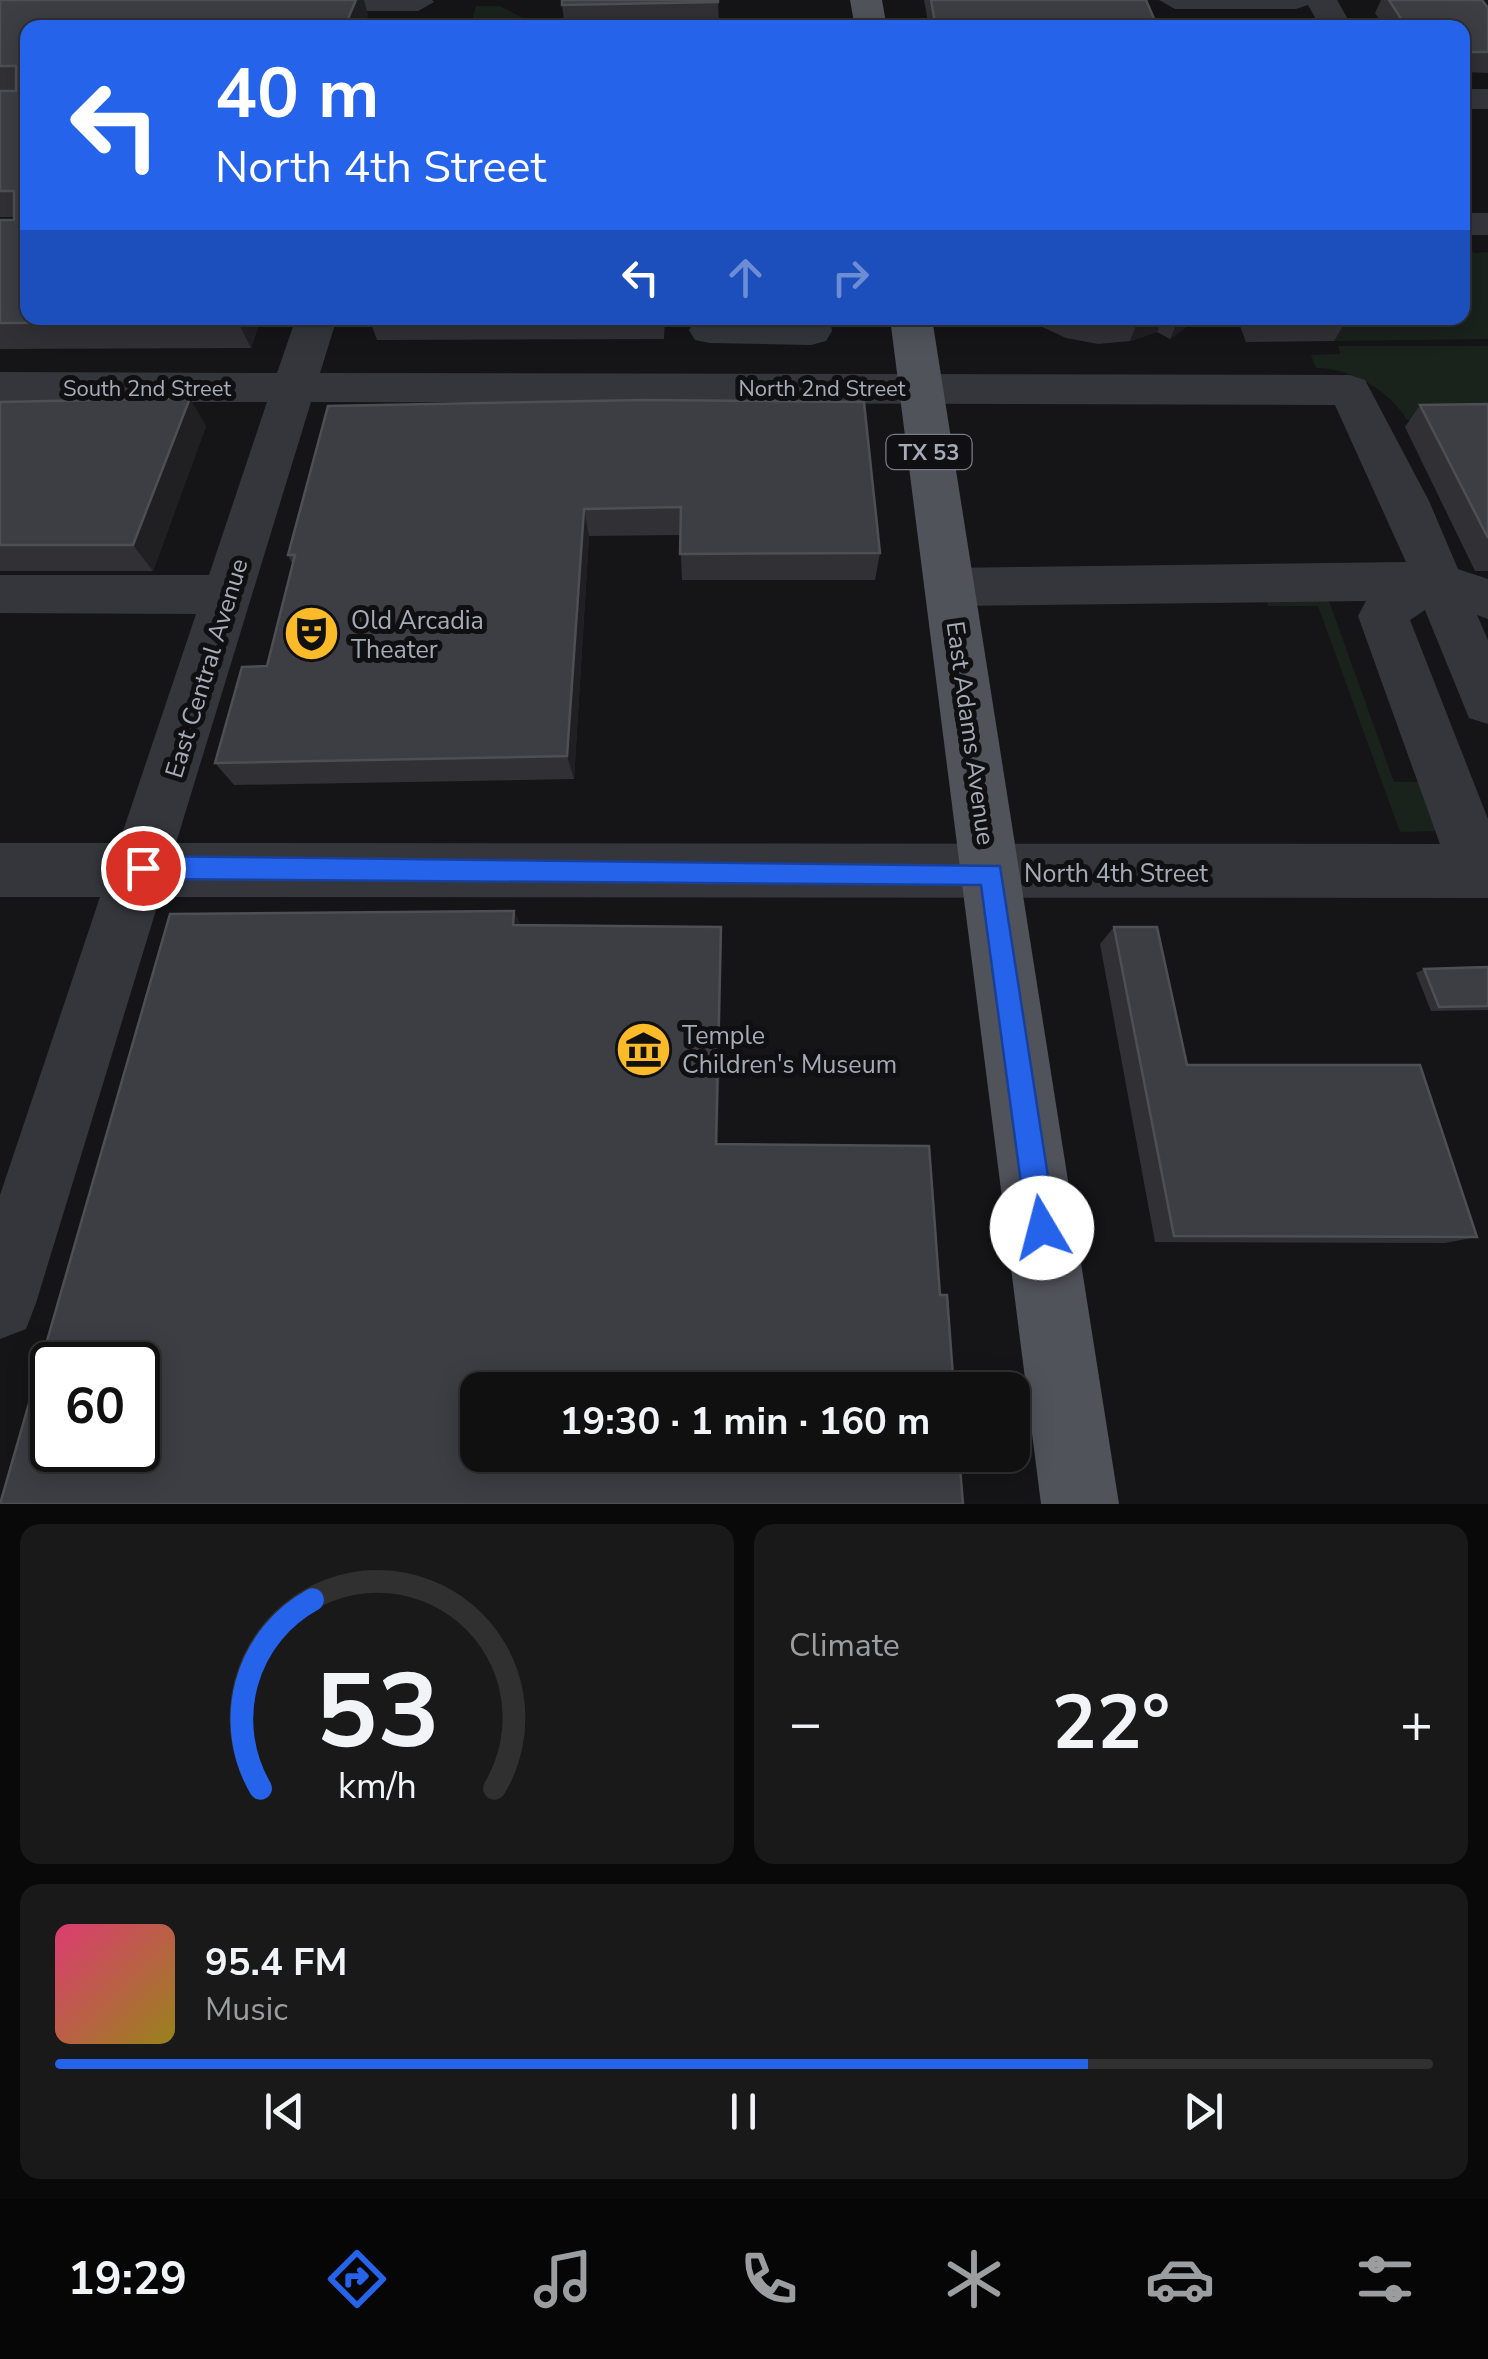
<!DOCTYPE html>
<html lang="en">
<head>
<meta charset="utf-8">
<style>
  :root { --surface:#101011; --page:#19191a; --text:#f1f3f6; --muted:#9c9d9f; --line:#303031; --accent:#2563eb }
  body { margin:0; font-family:"Nunito Sans",sans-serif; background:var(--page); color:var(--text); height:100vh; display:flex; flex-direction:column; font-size:38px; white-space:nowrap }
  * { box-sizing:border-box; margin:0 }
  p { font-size:32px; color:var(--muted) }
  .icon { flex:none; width:55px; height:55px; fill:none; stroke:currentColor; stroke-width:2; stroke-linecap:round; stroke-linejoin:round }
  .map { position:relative; height:1504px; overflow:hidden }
  .details { display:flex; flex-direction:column; gap:20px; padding:20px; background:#090909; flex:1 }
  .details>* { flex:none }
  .top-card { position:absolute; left:20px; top:20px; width:1450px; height:305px; border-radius:20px; box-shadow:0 5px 25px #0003,0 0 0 2px var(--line); background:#2563eb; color:#fff; overflow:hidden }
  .speed { position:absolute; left:30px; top:1342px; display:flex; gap:20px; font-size:50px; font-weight:700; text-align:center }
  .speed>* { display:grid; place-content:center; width:130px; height:130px; border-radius:50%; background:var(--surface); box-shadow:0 5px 25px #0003,0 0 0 2px var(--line); line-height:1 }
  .speed .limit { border:5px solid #111; border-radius:15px; background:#fff; color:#111 }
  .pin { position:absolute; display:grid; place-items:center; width:85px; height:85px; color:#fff; margin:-42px; border:5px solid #fff; border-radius:50%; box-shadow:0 2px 10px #0007 }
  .me { position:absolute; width:110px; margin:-55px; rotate:352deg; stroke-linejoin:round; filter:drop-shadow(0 0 8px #0008) }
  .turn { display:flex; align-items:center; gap:35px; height:210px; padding:0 30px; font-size:45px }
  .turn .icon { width:130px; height:130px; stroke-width:2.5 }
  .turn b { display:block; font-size:70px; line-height:85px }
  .lanes { display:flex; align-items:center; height:95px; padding:0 30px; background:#0003; justify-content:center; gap:50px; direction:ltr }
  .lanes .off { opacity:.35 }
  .big { font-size:75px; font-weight:700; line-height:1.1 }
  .details .card { flex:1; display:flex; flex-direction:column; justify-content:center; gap:15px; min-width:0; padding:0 35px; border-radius:20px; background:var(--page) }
  .details .dial { align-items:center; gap:0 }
  .dial svg { height:260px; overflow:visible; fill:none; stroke:var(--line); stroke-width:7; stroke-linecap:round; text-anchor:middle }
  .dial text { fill:var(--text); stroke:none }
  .song { display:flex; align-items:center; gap:30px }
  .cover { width:120px; height:120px; border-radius:15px; background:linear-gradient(135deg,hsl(340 70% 55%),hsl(50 70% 35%)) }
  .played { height:10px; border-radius:5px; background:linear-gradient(90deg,var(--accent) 75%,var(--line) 75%) }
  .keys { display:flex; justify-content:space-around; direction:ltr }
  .heat { display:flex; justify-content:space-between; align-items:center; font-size:55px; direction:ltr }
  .details .tiles { flex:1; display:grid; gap:20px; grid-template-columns:1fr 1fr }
  .card:last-child { grid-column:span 2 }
  .trip { position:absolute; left:460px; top:1372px; width:570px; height:100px; border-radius:20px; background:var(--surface); box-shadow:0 5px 25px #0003,0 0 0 2px var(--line); font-weight:700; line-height:100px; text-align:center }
  .menu { display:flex; height:160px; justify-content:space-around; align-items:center; background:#060607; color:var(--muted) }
  .menu .icon { width:70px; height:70px }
  .menu .on { color:var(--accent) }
  .menu b { font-size:45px; color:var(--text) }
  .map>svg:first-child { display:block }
  .green { fill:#1a221c }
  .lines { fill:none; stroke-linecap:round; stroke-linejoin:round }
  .minor { fill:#35363c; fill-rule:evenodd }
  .major { fill:#51535b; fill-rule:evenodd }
  .wall { fill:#313135 }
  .shaded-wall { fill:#202023 }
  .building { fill:#3d3e43; stroke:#4e4f55; stroke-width:2.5; fill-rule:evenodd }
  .route { fill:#2563eb; stroke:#184099; stroke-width:2.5 }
  .labels { text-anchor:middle; stroke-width:10; stroke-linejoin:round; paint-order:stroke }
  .far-street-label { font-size:22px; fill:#a6abb8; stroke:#101012 }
  .shield { fill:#101012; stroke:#797c86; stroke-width:2.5 }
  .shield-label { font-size:22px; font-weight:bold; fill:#a6abb8 }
  .poi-label { font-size:25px; fill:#a6abb8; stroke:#101012; text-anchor:start }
  .street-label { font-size:25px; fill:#a6abb8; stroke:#101012 }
</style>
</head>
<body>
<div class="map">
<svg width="1488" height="1504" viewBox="0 0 1488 1504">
  <rect width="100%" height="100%" fill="#151517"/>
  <!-- green -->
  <path class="green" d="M476,6H500L540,27H470Z
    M1463,242L1474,253L1488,252V339L1334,341L1323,318H1462Z
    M1338,346H1488V420H1407C1389,390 1351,368 1316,368L1311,355L1340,354Z
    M1266,598H1328L1394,782H1435L1438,831L1400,832L1318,606H1268Z"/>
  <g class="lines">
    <!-- minor -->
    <path class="minor" d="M277,0H432L434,2L418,11H291L280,9Z
      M1159,0H1337L1353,28H1321L1308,5L1296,9H1175Z
      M1462,89H1488V109H1462Z
      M1462,213H1488V235H1462Z
      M296,318H337L320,373L1350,375L1365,380L1429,501L1458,569L1488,579V619L1477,615L1488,640V724L1469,718L1425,610L1410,620L1488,819V898L160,897L36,1303L26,1329L0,1339V1195L100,897H0V843H119L196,614L0,613V575H209L267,402H0V372L277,373ZM311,402L1335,405L1406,562L949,568L931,573L924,587L931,601L949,606L1366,601L1358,616L1440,844L176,843Z
      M706,318H830L832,331L826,341L811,345L710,343L695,340L689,330L695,320Z"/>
    <!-- major -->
    <path class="major" d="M850,0H882L887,28H855Z
      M890,318H932L1119,1504H1041Z"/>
  </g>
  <!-- wall -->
  <path class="wall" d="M0,0L368,15L363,28H28V318H261L251,348L0,349V220H14V217H0Z
    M718,0L719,28H565L562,5Z
    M924,0H1146L1158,28H929Z
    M1381,0H1482L1488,8V73L1462,72V28H1385L1375,13Z
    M369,318H665L664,339L377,340Z
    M1023,318H1198L1170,339L1157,332L1130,341L1098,344L1066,338Z
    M1237,318H1348L1334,341L1246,342Z
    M0,402L206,426L153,571H0Z
    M1488,404V571H1475L1405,427L1420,405Z
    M328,406L880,553L875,580H682L680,535L589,536L574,779L234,785L215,763L267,666L293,565L288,555Z
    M1114,927L1187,1065L1477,1237L1445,1243L1155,1242L1100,944Z
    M1488,967V1010L1431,1011L1416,973L1424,969Z"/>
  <!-- shaded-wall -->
  <path class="shaded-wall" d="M356,0H364L368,15L363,28H344Z
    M240,318H261L251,348L238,322Z
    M1139,318H1163L1157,332L1130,341Z
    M1179,318H1198L1170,339Z
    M190,398L206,426L153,571L133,545Z
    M584,509L589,536L574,779L567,756Z
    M514,911L523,929L513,925Z
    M721,927L722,945L718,1154L716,1144Z"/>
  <!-- building -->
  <path class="building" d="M0,0H356L344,28H28V318H240L238,322L0,323V220H14V191H0V91H16V66H0Z
    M562,0H718V2L562,5Z
    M931,0H1146L1158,28H936Z
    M1389,0H1482L1488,8V52H1462V28H1407Z
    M1092,318H1137L1106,320Z
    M190,398L133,545H0V402Z
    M642,400L864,402L880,553L680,554L681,507L584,509L567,756L215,763L242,667L267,666L295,555H288L328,406Z
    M1488,404V538L1420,405Z
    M514,911L513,925L721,927L716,1144L929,1146L940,1295H947L954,1390H478V1455H959L963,1504H0L170,914ZM52,1365H138V1450H52Z
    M1114,927H1157L1187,1065H1420L1477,1237L1174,1236Z
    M1488,967V1006L1439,1007L1424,969Z"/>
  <!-- route -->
  <path class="route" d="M143,856L1000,866L1056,1228L1052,1239L1042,1243L1031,1239L1027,1228L981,885L143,879L131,868Z"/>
  <!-- icons -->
  <defs>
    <symbol id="theatre-disc" viewBox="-11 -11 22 22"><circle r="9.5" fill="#fbbb28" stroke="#101012"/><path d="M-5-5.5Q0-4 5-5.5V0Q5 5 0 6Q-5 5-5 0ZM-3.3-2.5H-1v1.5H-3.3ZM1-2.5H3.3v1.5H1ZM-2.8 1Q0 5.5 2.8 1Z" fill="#111"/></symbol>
    <symbol id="museum-disc" viewBox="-11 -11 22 22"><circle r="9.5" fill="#fbbb28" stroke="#101012"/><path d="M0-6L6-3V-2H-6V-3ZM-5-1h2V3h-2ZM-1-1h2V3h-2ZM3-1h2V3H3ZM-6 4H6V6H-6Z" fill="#111"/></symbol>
  </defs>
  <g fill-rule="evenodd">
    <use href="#theatre-disc" x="280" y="602" width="63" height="63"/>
    <use href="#museum-disc" x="612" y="1018" width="63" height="63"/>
  </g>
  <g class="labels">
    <!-- far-street labels -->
    <g class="far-street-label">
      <text x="147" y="396">South 2nd Street</text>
      <text x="822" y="396">North 2nd Street</text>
    </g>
    <!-- shield labels -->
    <rect class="shield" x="886.5" y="435" width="85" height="34" rx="8"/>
    <g class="shield-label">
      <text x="929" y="460">TX 53</text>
    </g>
    <!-- poi labels -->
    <g class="poi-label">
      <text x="351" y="629">Old Arcadia<tspan x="351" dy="29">Theater</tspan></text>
      <text x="682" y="1044">Temple<tspan x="682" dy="29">Children's Museum</tspan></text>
    </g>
    <!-- street labels -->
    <g class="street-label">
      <text transform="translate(206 668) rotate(-73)" y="9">East Central Avenue</text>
      <text transform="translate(971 733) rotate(82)" y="9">East Adams Avenue</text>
      <text x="1116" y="882">North 4th Street</text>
    </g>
  </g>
</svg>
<div class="speed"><div class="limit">60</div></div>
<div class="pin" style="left:143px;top:868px;background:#d93025"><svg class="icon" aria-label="arrive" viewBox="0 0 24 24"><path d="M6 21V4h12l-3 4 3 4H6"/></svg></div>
<svg class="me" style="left:1042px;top:1228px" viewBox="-20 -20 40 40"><circle r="19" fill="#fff"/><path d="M0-13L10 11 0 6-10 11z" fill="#2563eb"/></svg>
<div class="trip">19:30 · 1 min · 160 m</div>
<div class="top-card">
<div class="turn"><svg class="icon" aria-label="left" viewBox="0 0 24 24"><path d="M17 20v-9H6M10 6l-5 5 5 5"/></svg><div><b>40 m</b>North 4th Street</div></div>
<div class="lanes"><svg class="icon" aria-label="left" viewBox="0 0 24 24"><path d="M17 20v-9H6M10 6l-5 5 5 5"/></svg><svg class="icon off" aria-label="ahead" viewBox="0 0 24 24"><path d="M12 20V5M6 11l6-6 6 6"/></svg><svg class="icon off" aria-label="right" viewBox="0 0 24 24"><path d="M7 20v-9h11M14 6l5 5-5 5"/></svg></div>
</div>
</div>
<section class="details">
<div class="tiles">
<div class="card dial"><svg viewBox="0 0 100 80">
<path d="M14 69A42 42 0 1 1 86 69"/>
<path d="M14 69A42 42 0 0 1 30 11" stroke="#2563eb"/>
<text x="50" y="56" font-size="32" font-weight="700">53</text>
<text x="50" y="72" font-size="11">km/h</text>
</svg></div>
<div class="card"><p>Climate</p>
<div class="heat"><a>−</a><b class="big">22°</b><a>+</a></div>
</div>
<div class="card">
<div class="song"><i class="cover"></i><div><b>95.4 FM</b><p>Music</p></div></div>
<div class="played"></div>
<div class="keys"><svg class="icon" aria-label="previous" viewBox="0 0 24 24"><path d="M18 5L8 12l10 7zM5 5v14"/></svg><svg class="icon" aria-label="pause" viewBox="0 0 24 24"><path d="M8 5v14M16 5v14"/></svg><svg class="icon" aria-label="next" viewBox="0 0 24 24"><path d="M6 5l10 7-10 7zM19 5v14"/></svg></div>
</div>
</div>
</section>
<nav class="menu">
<b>19:29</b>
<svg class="icon on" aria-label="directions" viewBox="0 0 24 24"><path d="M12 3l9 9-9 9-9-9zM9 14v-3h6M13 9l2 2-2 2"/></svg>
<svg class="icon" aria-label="music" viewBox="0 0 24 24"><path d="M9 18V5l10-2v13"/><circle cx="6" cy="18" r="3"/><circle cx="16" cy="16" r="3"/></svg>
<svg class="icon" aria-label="phone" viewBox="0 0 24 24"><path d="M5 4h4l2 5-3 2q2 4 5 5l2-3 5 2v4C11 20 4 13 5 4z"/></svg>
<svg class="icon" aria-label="climate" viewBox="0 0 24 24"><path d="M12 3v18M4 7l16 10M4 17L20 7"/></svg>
<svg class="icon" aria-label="car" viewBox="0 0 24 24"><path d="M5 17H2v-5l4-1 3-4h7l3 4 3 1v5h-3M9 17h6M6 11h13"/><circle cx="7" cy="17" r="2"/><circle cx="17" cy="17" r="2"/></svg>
<svg class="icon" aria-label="filters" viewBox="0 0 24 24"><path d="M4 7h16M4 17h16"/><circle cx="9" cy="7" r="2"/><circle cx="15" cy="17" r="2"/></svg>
</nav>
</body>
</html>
